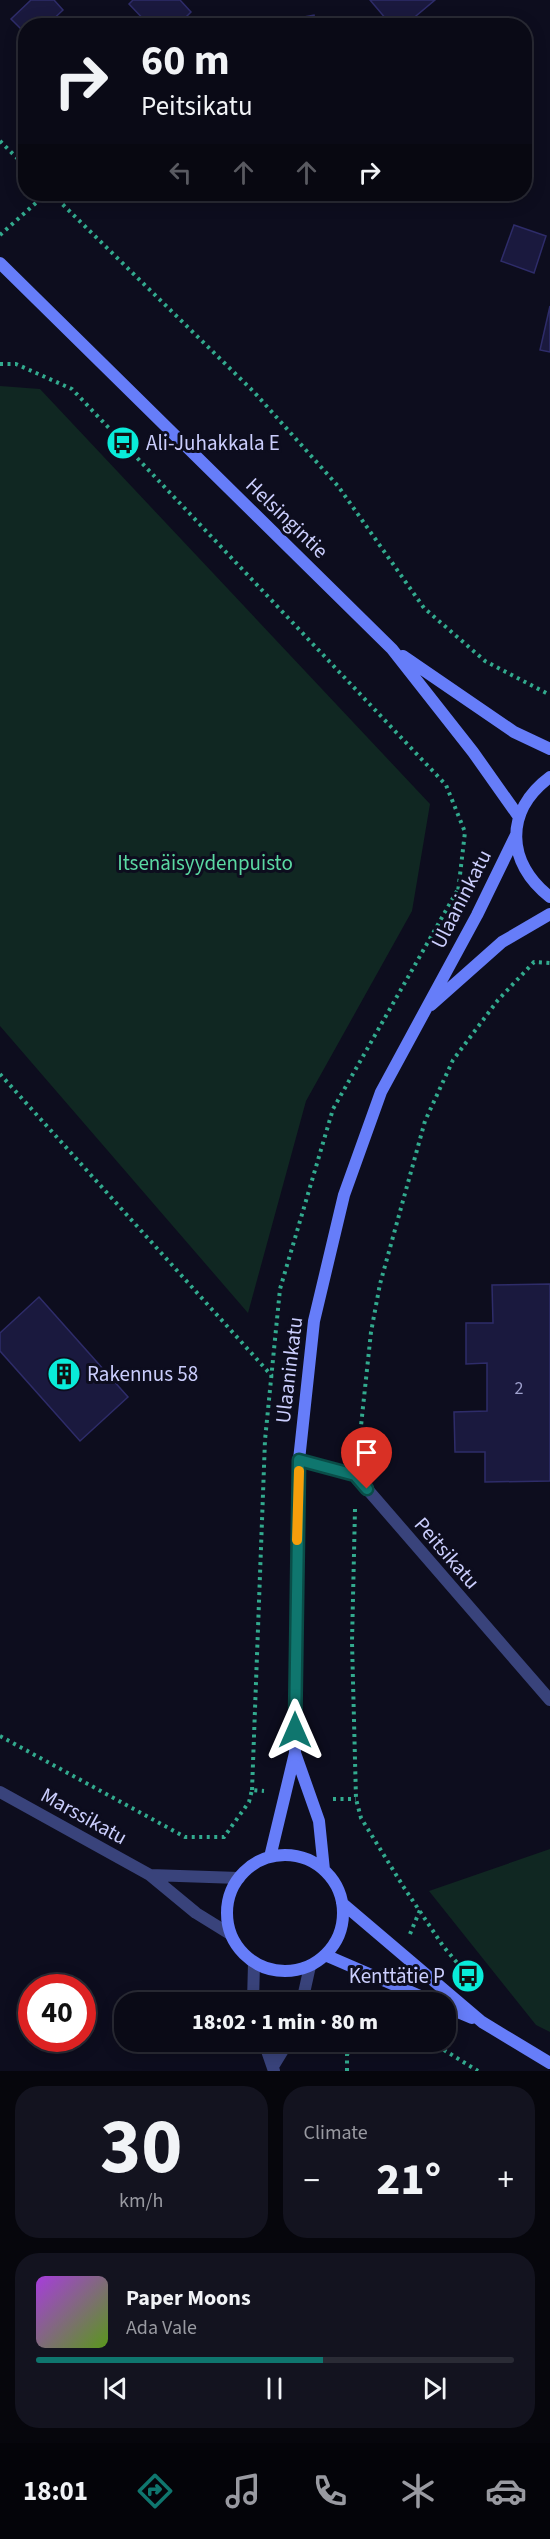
<!DOCTYPE html>
<html lang="en">
<head>
<meta charset="utf-8">
<style>
  :root { --surface:#0a0a16; --page:#13131f; --text:#f1f3f6; --muted:#999aa1; --line:#2a2b35; --accent:#0f766e }
  body { margin:0; font-family:"Source Sans 3",sans-serif; background:var(--page); color:var(--text); height:100vh; display:flex; flex-direction:column; font-size:22px; white-space:nowrap }
  * { box-sizing:border-box; margin:0 }
  p { font-size:20px; color:var(--muted) }
  .icon { flex:none; width:33px; height:33px; fill:none; stroke:currentColor; stroke-width:2; stroke-linecap:round; stroke-linejoin:round }
  .map { position:relative; height:2071px; overflow:hidden }
  .sheet { display:flex; flex-direction:column; gap:15px; padding:15px; background:#06060c; flex:1 }
  .sheet>* { flex:none }
  .top-card { position:absolute; left:18px; top:18px; width:514px; height:183px; border-radius:24px; box-shadow:0 3px 15px #0003,0 0 0 2px var(--line); background:#0a0a16; color:var(--text); overflow:hidden }
  .speed { position:absolute; left:18px; top:1974px; display:flex; gap:12px; font-size:30px; font-weight:700; text-align:center }
  .speed>* { display:grid; place-content:center; width:78px; height:78px; border-radius:50%; background:var(--surface); box-shadow:0 3px 15px #0003,0 0 0 2px var(--line); line-height:1 }
  .speed .limit { border:9px solid #d22; background:#fff; color:#111 }
  .pin { position:absolute; display:grid; place-items:center; width:51px; height:51px; color:#fff; margin:-62px -26px; border-radius:50% 50% 50% 0; rotate:-45deg; box-shadow:0 0 6px #0007 }
  .pin .icon { rotate:45deg }
  .me { position:absolute; width:66px; margin:-33px; rotate:0deg; stroke-linejoin:round; filter:drop-shadow(0 0 4px #0008) }
  .turn { display:flex; align-items:center; gap:21px; height:126px; padding:0 24px; font-size:27px }
  .turn .icon { width:78px; height:78px; stroke-width:2.5 }
  .turn b { display:block; font-size:42px; line-height:51px }
  .lanes { display:flex; align-items:center; height:57px; padding:0 24px; background:#0003; justify-content:center; gap:30px; direction:ltr }
  .lanes .off { opacity:.35 }
  .big { font-size:45px; font-weight:800; line-height:1.1 }
  .sheet .tile { flex:1; display:flex; flex-direction:column; justify-content:center; gap:9px; min-width:0; padding:0 21px; border-radius:24px; background:var(--page) }
  .sheet .dial { align-items:center; gap:0 }
  .dial b { font-size:78px; line-height:1 }
  .song { display:flex; align-items:center; gap:18px }
  .cover { width:72px; height:72px; border-radius:9px; background:linear-gradient(135deg,hsl(280 70% 55%),hsl(90 70% 35%)) }
  .played { height:6px; border-radius:3px; background:linear-gradient(90deg,var(--accent) 60%,var(--line) 60%) }
  .keys { display:flex; justify-content:space-around; direction:ltr }
  .heat { display:flex; justify-content:space-between; align-items:center; font-size:33px; direction:ltr }
  .sheet .tiles { flex:1; display:grid; gap:15px; grid-template-columns:1fr 1fr }
  .tile:last-child { grid-column:span 2 }
  .trip { position:absolute; left:114px; top:1992px; width:342px; height:60px; border-radius:24px; background:var(--surface); box-shadow:0 3px 15px #0003,0 0 0 2px var(--line); font-weight:800; line-height:60px; text-align:center }
  .menu { display:flex; height:96px; justify-content:space-around; align-items:center; background:#040409; color:var(--muted) }
  .menu .icon { width:42px; height:42px }
  .menu .active { color:var(--accent) }
  .menu b { font-size:27px; color:var(--text) }
  .map>svg:first-child { display:block }
  .green { fill:#102722 }
  .building { fill:#1a193e; stroke:#2e2c69; stroke-width:1.5 }
  .lines { fill:none; stroke-linecap:round; stroke-linejoin:round }
  .path { stroke:#32aa8e; stroke-width:4; stroke-dasharray:3 4.5; stroke-linecap:butt }
  .lane { stroke:#39437b; stroke-width:12 }
  .street { stroke:#39437b; stroke-width:12 }
  .secondary { stroke:#667df9; stroke-width:12 }
  .route-casing { stroke:#0a4d48; stroke-width:15 }
  .route { stroke:#0f766e; stroke-width:10 }
  .slow { stroke:#f59e0b; stroke-width:10 }
  .labels { text-anchor:middle; stroke-width:6; stroke-linejoin:round; paint-order:stroke }
  .number-label { font-size:18px; fill:#9fa1cd }
  .poi-label { font-size:21px; fill:#cbcefd; stroke:#0d0d1e; text-anchor:start }
  .street-label { font-size:21px; fill:#cbcefd; stroke:#0d0d1e }
  .park-label { font-size:21px; fill:#5bd9a3; stroke:#0d0d1e }
</style>
</head>
<body>
<div class="map">
<svg width="550" height="2071" viewBox="0 0 550 2071">
  <rect width="100%" height="100%" fill="#0d0d1e"/>
  <!-- green -->
  <path class="green" d="M0,386L40,389L430,804L412,911L306,1101L248,1313L0,1026Z
    M550,1849V2032L536,2025L429,1891Z"/>
  <!-- building -->
  <path class="building" d="M31,0H54L63,10L46,26H26V34L11,19Z
    M133,0H180L191,12L177,26H150L129,4Z
    M370,0H435L404,26H392Z
    M314,15L316,26H265V24Z
    M514,225L546,236L534,273L501,261Z
    M550,306V352L540,350Z
    M550,1284V1481L485,1482V1452H455L454,1412L487,1411V1363L466,1364V1323H493L492,1285Z
    M39,1297L128,1397L80,1441L0,1351V1333Z"/>
  <g class="lines">
    <!-- path -->
    <path class="path" d="M0,141L26,167
      M52,194L254,392L338,486L424,608L485,661L550,695
      M0,235L46,194
      M0,364H16L72,389L446,785L465,832L458,892
      M0,1074L272,1376
      M358,1454L371,1332L380,1284L425,1121L453,1060L498,1000L534,962L550,963
      M355,1509L352,1642L356,1799L361,1818L403,1886L443,1946L475,1984
      M0,1736L185,1837H224L249,1802L252,1790L264,1791
      M252,1790L265,1440L280,1289L333,1109L457,891
      M333,1799H356
      M410,1934L420,1910
      M431,2042L478,2071
      M347,2071V2055L352,2042"/>
    <!-- lane -->
    <path class="lane" d="M299,1460L355,1475L550,1700"/>
    <!-- street -->
    <path class="street" d="M0,1792L150,1875L196,1913L230,1934
      M150,1875L239,1878
      M253,2002L254,1963
      M302,2002L310,1966
      M264,2042L274,2071
      M274,2065L288,2042"/>
    <!-- secondary -->
    <path class="secondary" d="M0,263L392,649L473,752L519,817
      M403,656L514,732L550,749
      M550,777C504,811 506,863 550,897
      M431,1005L502,942L550,914
      M295,1753L319,1821L324,1870
      M227 1913a58 58 0 1 1 116 0a58 58 0 1 1-116 0Z
      M270,1857L295,1753L299,1460L314,1321L344,1195L381,1092L477,915L516,835
      M342,1903L482,2022L550,2063
      M325,1955L434,2002
      M446,2007L472,2018"/>
  </g>
  <g class="lines">
    <defs>
      <path id="route" d="M295,1730L299,1460L355,1475L367,1489"/>
    </defs>
    <!-- route casing -->
    <use href="#route" class="route-casing"/>
    <!-- route -->
    <use href="#route" class="route"/>
    <!-- slow -->
    <path class="slow" d="M297,1540L299,1471"/>
  </g>
  <!-- icons -->
  <defs>
    <symbol id="bus-disc" viewBox="-11 -11 22 22"><circle r="9.5" fill="#09ebd9" stroke="#0d0d1e"/><path d="M-5-6H5V4H4V6H2V4H-2V6H-4V4H-5ZM-3.5-4V0h7V-4ZM-3.5 1.2v1.5H-2V1.2ZM2 1.2v1.5H3.5V1.2Z" fill="#111"/></symbol>
    <symbol id="building-disc" viewBox="-11 -11 22 22"><circle r="9.5" fill="#09ebd9" stroke="#0d0d1e"/><path d="M-4-6H4V6H1V3H-1V6H-4ZM-2.5-4.3h1.7v1.8h-1.7ZM.8-4.3h1.7v1.8H.8ZM-2.5-1h1.7V.8h-1.7ZM.8-1h1.7V.8H.8Z" fill="#111"/></symbol>
  </defs>
  <g fill-rule="evenodd">
    <use href="#bus-disc" x="104" y="424" width="38" height="38"/>
    <use href="#building-disc" x="45" y="1355" width="38" height="38"/>
    <use href="#bus-disc" x="449" y="1957" width="38" height="38"/>
  </g>
  <g class="labels">
    <!-- number labels -->
    <g class="number-label">
      <text x="519" y="1394">2</text>
    </g>
    <!-- poi labels -->
    <g class="poi-label">
      <text x="146" y="450">Ali-Juhakkala E</text>
      <text x="87" y="1381">Rakennus 58</text>
      <text x="445" y="1983" text-anchor="end">Kenttätie P</text>
    </g>
    <!-- street labels -->
    <g class="street-label">
      <text transform="translate(287 518) rotate(44)" y="7">Helsingintie</text>
      <text transform="translate(461 899) rotate(-63)" y="7">Ulaaninkatu</text>
      <text transform="translate(289 1370) rotate(-83)" y="7">Ulaaninkatu</text>
      <text transform="translate(447 1553) rotate(49)" y="7">Peitsikatu</text>
      <text transform="translate(84 1816) rotate(29)" y="7">Marssikatu</text>
    </g>
    <!-- park labels -->
    <g class="park-label">
      <text x="205" y="870">Itsenäisyydenpuisto</text>
    </g>
  </g>
</svg>
<div class="speed"><div class="limit">40</div></div>
<div class="pin" style="left:367px;top:1489px;background:#d93025"><svg class="icon" aria-label="arrive" viewBox="0 0 24 24"><path d="M6 21V4h12l-3 4 3 4H6"/></svg></div>
<svg class="me" style="left:295px;top:1730px" viewBox="-20 -20 40 40"><path d="M0-17L14 15 0 8-14 15z" fill="#0f766e" stroke="#fff" stroke-width="4"/></svg>
<div class="trip">18:02 · 1 min · 80 m</div>
<div class="top-card">
<div class="turn"><svg class="icon" aria-label="right" viewBox="0 0 24 24"><path d="M7 20v-9h11M14 6l5 5-5 5"/></svg><div><b>60 m</b>Peitsikatu</div></div>
<div class="lanes"><svg class="icon off" aria-label="left" viewBox="0 0 24 24"><path d="M17 20v-9H6M10 6l-5 5 5 5"/></svg><svg class="icon off" aria-label="ahead" viewBox="0 0 24 24"><path d="M12 20V5M6 11l6-6 6 6"/></svg><svg class="icon off" aria-label="ahead" viewBox="0 0 24 24"><path d="M12 20V5M6 11l6-6 6 6"/></svg><svg class="icon" aria-label="right" viewBox="0 0 24 24"><path d="M7 20v-9h11M14 6l5 5-5 5"/></svg></div>
</div>
</div>
<section class="sheet">
<div class="tiles">
<div class="tile dial"><b>30</b><p>km/h</p></div>
<div class="tile"><p>Climate</p>
<div class="heat"><a>−</a><b class="big">21°</b><a>+</a></div>
</div>
<div class="tile">
<div class="song"><i class="cover"></i><div><b>Paper Moons</b><p>Ada Vale</p></div></div>
<div class="played"></div>
<div class="keys"><svg class="icon" aria-label="previous" viewBox="0 0 24 24"><path d="M18 5L8 12l10 7zM5 5v14"/></svg><svg class="icon" aria-label="pause" viewBox="0 0 24 24"><path d="M8 5v14M16 5v14"/></svg><svg class="icon" aria-label="next" viewBox="0 0 24 24"><path d="M6 5l10 7-10 7zM19 5v14"/></svg></div>
</div>
</div>
</section>
<nav class="menu">
<b>18:01</b>
<svg class="icon active" aria-label="directions" viewBox="0 0 24 24"><path d="M12 3l9 9-9 9-9-9zM9 14v-3h6M13 9l2 2-2 2"/></svg>
<svg class="icon" aria-label="music" viewBox="0 0 24 24"><path d="M9 18V5l10-2v13"/><circle cx="6" cy="18" r="3"/><circle cx="16" cy="16" r="3"/></svg>
<svg class="icon" aria-label="phone" viewBox="0 0 24 24"><path d="M5 4h4l2 5-3 2q2 4 5 5l2-3 5 2v4C11 20 4 13 5 4z"/></svg>
<svg class="icon" aria-label="climate" viewBox="0 0 24 24"><path d="M12 3v18M4 7l16 10M4 17L20 7"/></svg>
<svg class="icon" aria-label="car" viewBox="0 0 24 24"><path d="M5 17H2v-5l4-1 3-4h7l3 4 3 1v5h-3M9 17h6M6 11h13"/><circle cx="7" cy="17" r="2"/><circle cx="17" cy="17" r="2"/></svg>
</nav>
</body>
</html>
